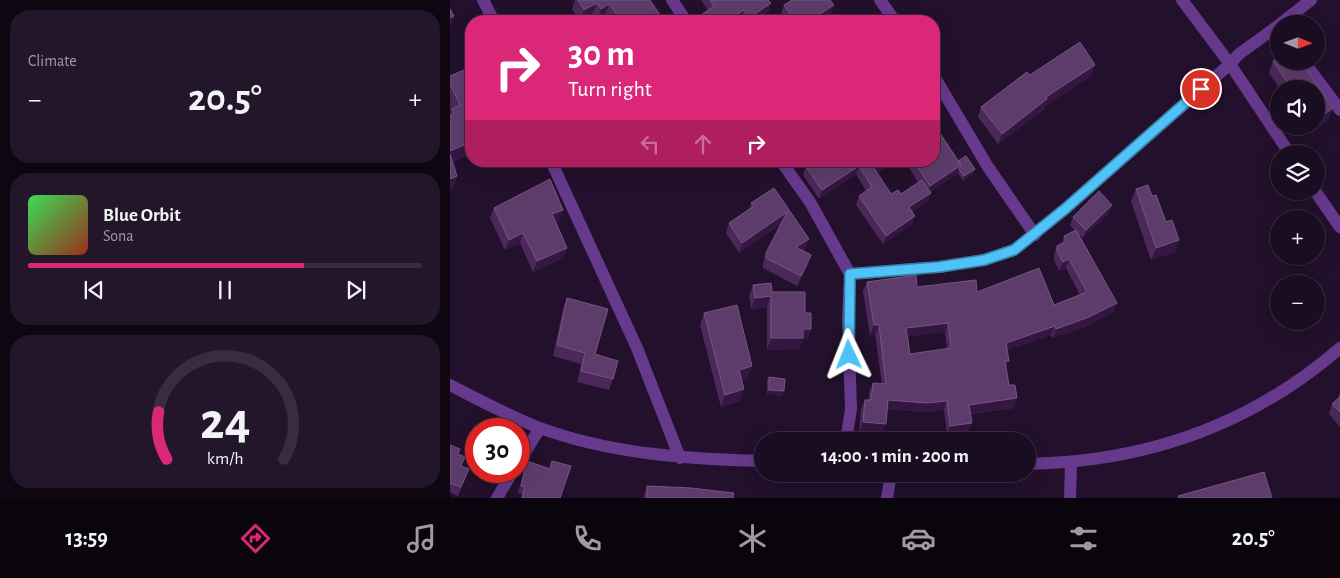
<!DOCTYPE html>
<html lang="en">
<head>
<meta charset="utf-8">
<style>
  :root { --surface:#1a0c21; --page:#23152a; --text:#f1f3f6; --muted:#9f9ba5; --line:#382c3f; --accent:#db2777 }
  body { margin:0; font-family:"Alegreya Sans",sans-serif; background:var(--page); color:var(--text); height:100vh; display:flex; flex-direction:column; font-size:19px; white-space:nowrap }
  * { box-sizing:border-box; margin:0 }
  p { font-size:16px; color:var(--muted) }
  .icon { flex:none; width:28px; height:28px; fill:none; stroke:currentColor; stroke-width:2; stroke-linecap:round; stroke-linejoin:round }
  .map { position:relative; flex:1; overflow:hidden }
  .details { display:flex; flex-direction:column; gap:10px; padding:10px; background:#0e0712; width:450px }
  .details>* { flex:none }
  .guide { position:absolute; left:15px; top:15px; width:475px; height:152px; border-radius:20px; box-shadow:0 5px 20px #0002,0 0 0 1px var(--line); background:#db2777; color:#fff; overflow:hidden }
  .needle { width:32px; rotate:91deg }
  .fabs { position:absolute; left:820px; top:15px; display:grid; gap:10px }
  .fabs a { display:grid; place-items:center; width:55px; height:55px; border-radius:50%; background:var(--surface); box-shadow:0 5px 20px #0002,0 0 0 1px var(--line); font-size:25px }
  .speed { position:absolute; left:15px; top:418px; display:flex; gap:10px; font-size:25px; font-weight:700; text-align:center }
  .speed>* { display:grid; place-content:center; width:65px; height:65px; border-radius:50%; background:var(--surface); box-shadow:0 5px 20px #0002,0 0 0 1px var(--line); line-height:1 }
  .speed .limit { border:8px solid #d22; background:#fff; color:#111 }
  .pin { position:absolute; display:grid; place-items:center; width:42px; height:42px; color:#fff; margin:-21px; border:2px solid #fff; border-radius:50%; box-shadow:0 1px 5px #0007 }
  .me { position:absolute; width:55px; margin:-28px; rotate:358deg; stroke-linejoin:round; filter:drop-shadow(0 0 4px #0008) }
  .turn { display:flex; align-items:center; gap:18px; height:105px; padding:0 20px; font-size:22px }
  .turn .icon { width:65px; height:65px; stroke-width:2.5 }
  .turn b { display:block; font-size:35px; line-height:42px }
  .lanes { display:flex; align-items:center; height:48px; padding:0 20px; background:#0003; justify-content:center; gap:25px; direction:ltr }
  .lanes .off { opacity:.35 }
  .big { font-size:38px; font-weight:700; line-height:1.1 }
  .details .widget { flex:1; display:flex; flex-direction:column; justify-content:center; gap:8px; min-width:0; padding:0 18px; border-radius:20px; background:var(--page) }
  .details .dial { align-items:center; gap:0 }
  .dial svg { height:130px; overflow:visible; fill:none; stroke:var(--line); stroke-width:7; stroke-linecap:round; text-anchor:middle }
  .dial text { fill:var(--text); stroke:none }
  .song { display:flex; align-items:center; gap:15px }
  .cover { width:60px; height:60px; border-radius:8px; background:linear-gradient(135deg,hsl(130 70% 55%),hsl(10 70% 35%)) }
  .played { height:5px; border-radius:2px; background:linear-gradient(90deg,var(--accent) 70%,var(--line) 70%) }
  .keys { display:flex; justify-content:space-around; direction:ltr }
  .heat { display:flex; justify-content:space-between; align-items:center; font-size:28px; direction:ltr }
  .trip { position:absolute; left:304px; top:432px; width:282px; height:50px; border-radius:25px; background:var(--surface); box-shadow:0 5px 20px #0002,0 0 0 1px var(--line); font-weight:700; line-height:50px; text-align:center }
  .menu { display:flex; height:80px; justify-content:space-around; align-items:center; background:#0a050d; color:var(--muted) }
  .menu .icon { width:35px; height:35px }
  .menu .active { color:var(--accent) }
  .menu b { font-size:22px; color:var(--text) }
  main { display:flex; flex:1; min-height:0 }
  .map>svg:first-child { display:block }
  .lines { fill:none; stroke-linecap:round; stroke-linejoin:round }
  .minor { stroke:#67398d; stroke-width:12 }
  .wall { fill:#4c285a; fill-rule:evenodd }
  .shaded-wall { fill:#341740 }
  .building { fill:#5d3c6c; stroke:#755583; fill-rule:evenodd }
  .route-casing { stroke:#337fa1; stroke-width:12 }
  .route { stroke:#4fc3f7; stroke-width:9 }
</style>
</head>
<body>
<main>
<section class="details">
<div class="widget"><p>Climate</p>
<div class="heat"><a>−</a><b class="big">20.5°</b><a>+</a></div>
</div>
<div class="widget">
<div class="song"><i class="cover"></i><div><b>Blue Orbit</b><p>Sona</p></div></div>
<div class="played"></div>
<div class="keys"><svg class="icon" aria-label="previous" viewBox="0 0 24 24"><path d="M18 5L8 12l10 7zM5 5v14"/></svg><svg class="icon" aria-label="pause" viewBox="0 0 24 24"><path d="M8 5v14M16 5v14"/></svg><svg class="icon" aria-label="next" viewBox="0 0 24 24"><path d="M6 5l10 7-10 7zM19 5v14"/></svg></div>
</div>
<div class="widget dial"><svg viewBox="0 0 100 80">
<path d="M14 69A42 42 0 1 1 86 69"/>
<path d="M14 69A42 42 0 0 1 9 40" stroke="#db2777"/>
<text x="50" y="56" font-size="32" font-weight="700">24</text>
<text x="50" y="72" font-size="11">km/h</text>
</svg></div>
</section>
<div class="map">
<svg width="890" height="498" viewBox="0 0 890 498">
  <rect width="100%" height="100%" fill="#23102c"/>
  <g class="lines">
    <!-- minor -->
    <path class="minor" d="M33,0L44,21
      M222,0L236,21
      M430,0L445,21
      M732,0L780,64L840,154
      M830,24L861,0
      M858,67L890,110
      M484,76L538,167L585,235
      M101,161L187,348L230,458
      M331,161L360,202L400,274L398,319L401,409L396,441
      M865,191L890,227
      M400,274L489,267L534,260L564,250L615,209L780,64L789,54L829,25
      M0,385C29,400 59,416 90,428C161,454 238,459 312,461
      M69,462L90,428
      M578,464C696,462 800,426 890,348
      M47,498L63,471
      M437,498L441,474
      M620,498L621,464"/>
  </g>
  <!-- wall -->
  <path class="wall" d="M125,0H200L214,21H160L155,15L147,21L142,14L130,21L122,9Z
    M251,0H318L321,3L318,12L304,21H293L290,18L286,21H246L248,17L258,10Z
    M334,5H384L381,13L369,21H336L331,13Z
    M829,57V61H851L883,108L878,120L860,133L856,126H866V89H830L819,73L823,61Z
    M645,65L641,76L595,106L593,110L548,144L528,117L531,107L580,75Z
    M21,67V154L3,162L7,176L2,190L0,191V113L1,111L0,109V76Z
    M484,109L491,120L487,129L508,161L525,169L523,174L513,181L508,173L480,192L481,193L478,201L462,212L465,216L462,224L433,244L406,205L409,196L416,191L406,174L369,199L353,175L356,167L363,162L362,161H447L427,173L441,194H451L468,182L455,161H484Z
    M686,189L702,196L716,222L729,240L725,252L701,260L681,201Z
    M301,203L359,239L355,249L353,250L361,255L358,265L347,286L313,268V263L316,253L331,224L289,253L276,233L279,223L299,209Z
    M662,205L659,213L633,238L628,234L667,303L663,312L635,327L602,338L601,335L557,350L556,368L564,408L521,414L518,432L497,435L494,410L473,412L437,409L433,433L409,432L411,409L415,400H419V392L423,383L432,384L425,334L420,335L413,291L417,282L527,292L604,305L630,295L616,268L609,271L604,260V255L607,246L612,243L614,236L625,231L620,225L623,217ZM495,332L497,349L460,354L458,336Z
    M44,208L113,210L109,220L106,222L117,248L113,258L83,272L70,243L55,250L40,218Z
    M303,285L322,292L355,313L361,329L357,340H353L349,349L317,350V307L301,309L299,296Z
    M117,298L145,354L163,379L159,390L127,382L131,364L103,356L113,309Z
    M254,313L298,378L291,380L290,401L271,407L250,325Z
    M319,377L332,396L317,394V381Z
    M890,392V427L879,414L882,404L887,399Z
    M0,445L8,454L12,466L19,469L8,496L0,492Z
    M77,461L99,469L102,461L110,498H71L72,494L68,493Z
    M197,486L283,498H193Z"/>
  <!-- shaded-wall -->
  <path class="shaded-wall" d="M147,3L142,14L130,21L134,10Z
    M321,3L318,12L304,21H298L299,18Z
    M159,4L155,15L147,21L151,9Z
    M384,5L381,13L369,21H359Z
    M294,10L290,18L286,21H276Z
    M4,16L0,27V18Z
    M645,65L641,76L595,106L593,110L548,144L552,134L596,97Z
    M883,108L878,120L860,133L863,126H866V120Z
    M491,120L488,128L484,131V124Z
    M21,142V154L0,163V151Z
    M436,161H447L421,177L424,168Z
    M511,165L508,174L476,194L480,186Z
    M409,166L406,174L369,199L372,190Z
    M525,169L523,174L513,181L514,176Z
    M7,176L2,190L0,191V179Z
    M481,193L478,201L456,216L459,207Z
    M662,205L659,213L633,238L636,230Z
    M113,210L109,220L99,225L102,214Z
    M337,212L333,222L289,253L292,243Z
    M465,216L462,224L433,244L436,236Z
    M73,233L70,243L55,250L59,240Z
    M359,239L355,249L343,257L346,247Z
    M729,240L725,252L701,260L706,248Z
    M117,248L113,258L83,272L87,261Z
    M361,255L358,265L347,286L351,276Z
    M619,259L616,268L609,271L613,262Z
    M321,296L317,307L301,309L305,298Z
    M667,303L663,312L635,327L602,338L606,329Z
    M498,323L495,332L453,337L456,328Z
    M424,325H429L425,334L420,335Z
    M605,326L601,335L552,352L556,343Z
    M353,329H361L357,340H353L349,349L317,350L321,338Z
    M555,361H559L555,370Z
    M302,366L298,378L285,381L289,370Z
    M294,389L290,401L271,407L275,395Z
    M319,390L334,391L332,396L317,394Z
    M567,398L564,408L516,414L519,405Z
    M438,400L497,401L494,410L473,412L435,409Z
    M413,422L436,424L433,433L409,432Z
    M522,423L518,432L497,435L500,426Z"/>
  <!-- building -->
  <path class="building" d="M128,0H200L214,21H172L159,4L151,9L147,3L134,10Z
    M260,0H318L321,3L299,18L294,10L276,21H251L248,17L264,6Z
    M342,0H380L384,5L359,21H345L334,5Z
    M0,9L4,16L0,18Z
    M630,42L645,65L596,97L597,99L552,134L531,107L577,72L580,75Z
    M829,57V61H851L883,108L866,120V89H842L823,61Z
    M21,67V142L0,151V116L4,114L2,109L10,105L0,84V76Z
    M484,109L491,120L484,124L511,165L480,186L464,161H484Z
    M0,154L7,176L0,179Z
    M516,156L525,169L514,176L509,169L511,165L508,161Z
    M364,161H436L424,168L441,194L448,190L451,194L472,180L481,193L459,207L465,216L436,236L409,196L422,187L409,166L372,190L356,167Z
    M100,179L113,210L102,214L117,248L87,261L73,233L59,240L44,208Z
    M698,185L702,196L706,195L716,222L722,220L729,240L706,248L686,189Z
    M324,188L359,239L346,247L361,255L351,276L316,258V253L337,212L292,243L279,223L304,206L301,203Z
    M649,191L662,205L636,230L623,217Z
    M626,230L667,303L639,317L606,329L605,326L556,343L559,361H555L559,385H565L567,398L519,405L522,423L500,426L497,401L476,403L438,400L436,424L413,422L415,400H421L423,383L436,384L429,325H424L417,282L466,275L467,287L526,280L527,292L589,268L604,305L637,292L619,259L613,262L607,251V246L616,241L614,236ZM498,323L501,348L460,354L456,328Z
    M321,283L322,292H355V313H361V329H353V338H321V296L305,298L303,285Z
    M117,298L158,309L145,354L168,361L163,379L131,371L135,353L107,345Z
    M287,305L302,366L289,370L294,389L275,395L254,313Z
    M319,377L335,379L334,391L319,390Z
    M890,397V412L882,404Z
    M0,445L10,449L8,454L15,457L11,466L19,469L11,487L0,483Z
    M77,461L100,469L102,461L121,466L110,498H72L75,487L71,486Z
    M814,472L822,498H729L728,496Z
    M197,486L241,488L284,493L283,498H197Z"/>
  <g class="lines">
    <defs>
      <path id="route" d="M399,355L400,274L489,267L534,260L564,250L615,209L751,89"/>
    </defs>
    <!-- route casing -->
    <use href="#route" class="route-casing"/>
    <!-- route -->
    <use href="#route" class="route"/>
  </g>
</svg>
<div class="fabs">
<a><svg class="needle" viewBox="-14 -14 28 28"><path d="M0-13l5 13h-10z" fill="#e53935"/><path d="M0 13l5-13h-10z" fill="#9f9ba5"/></svg></a>
<a><svg class="icon" aria-label="sound" viewBox="0 0 24 24"><path d="M4 9h4l5-4v14l-5-4H4zM17 9q2 3 0 6"/></svg></a>
<a><svg class="icon" aria-label="layers" viewBox="0 0 24 24"><path d="M12 4l9 5-9 5-9-5zM3 14l9 5 9-5"/></svg></a>
<a>+</a>
<a>−</a>
</div>
<div class="speed"><div class="limit">30</div></div>
<div class="pin" style="left:751px;top:89px;background:#d93025"><svg class="icon" aria-label="arrive" viewBox="0 0 24 24"><path d="M6 21V4h12l-3 4 3 4H6"/></svg></div>
<svg class="me" style="left:399px;top:355px" viewBox="-20 -20 40 40"><path d="M0-17L14 15 0 8-14 15z" fill="#4fc3f7" stroke="#fff" stroke-width="4"/></svg>
<div class="trip">14:00 · 1 min · 200 m</div>
<div class="guide">
<div class="turn"><svg class="icon" aria-label="right" viewBox="0 0 24 24"><path d="M7 20v-9h11M14 6l5 5-5 5"/></svg><div><b>30 m</b>Turn right</div></div>
<div class="lanes"><svg class="icon off" aria-label="left" viewBox="0 0 24 24"><path d="M17 20v-9H6M10 6l-5 5 5 5"/></svg><svg class="icon off" aria-label="ahead" viewBox="0 0 24 24"><path d="M12 20V5M6 11l6-6 6 6"/></svg><svg class="icon" aria-label="right" viewBox="0 0 24 24"><path d="M7 20v-9h11M14 6l5 5-5 5"/></svg></div>
</div>
</div>
</main>
<nav class="menu">
<b>13:59</b>
<svg class="icon active" aria-label="directions" viewBox="0 0 24 24"><path d="M12 3l9 9-9 9-9-9zM9 14v-3h6M13 9l2 2-2 2"/></svg>
<svg class="icon" aria-label="music" viewBox="0 0 24 24"><path d="M9 18V5l10-2v13"/><circle cx="6" cy="18" r="3"/><circle cx="16" cy="16" r="3"/></svg>
<svg class="icon" aria-label="phone" viewBox="0 0 24 24"><path d="M5 4h4l2 5-3 2q2 4 5 5l2-3 5 2v4C11 20 4 13 5 4z"/></svg>
<svg class="icon" aria-label="climate" viewBox="0 0 24 24"><path d="M12 3v18M4 7l16 10M4 17L20 7"/></svg>
<svg class="icon" aria-label="car" viewBox="0 0 24 24"><path d="M5 17H2v-5l4-1 3-4h7l3 4 3 1v5h-3M9 17h6M6 11h13"/><circle cx="7" cy="17" r="2"/><circle cx="17" cy="17" r="2"/></svg>
<svg class="icon" aria-label="filters" viewBox="0 0 24 24"><path d="M4 7h16M4 17h16"/><circle cx="9" cy="7" r="2"/><circle cx="15" cy="17" r="2"/></svg>
<b>20.5°</b>
</nav>
</body>
</html>
